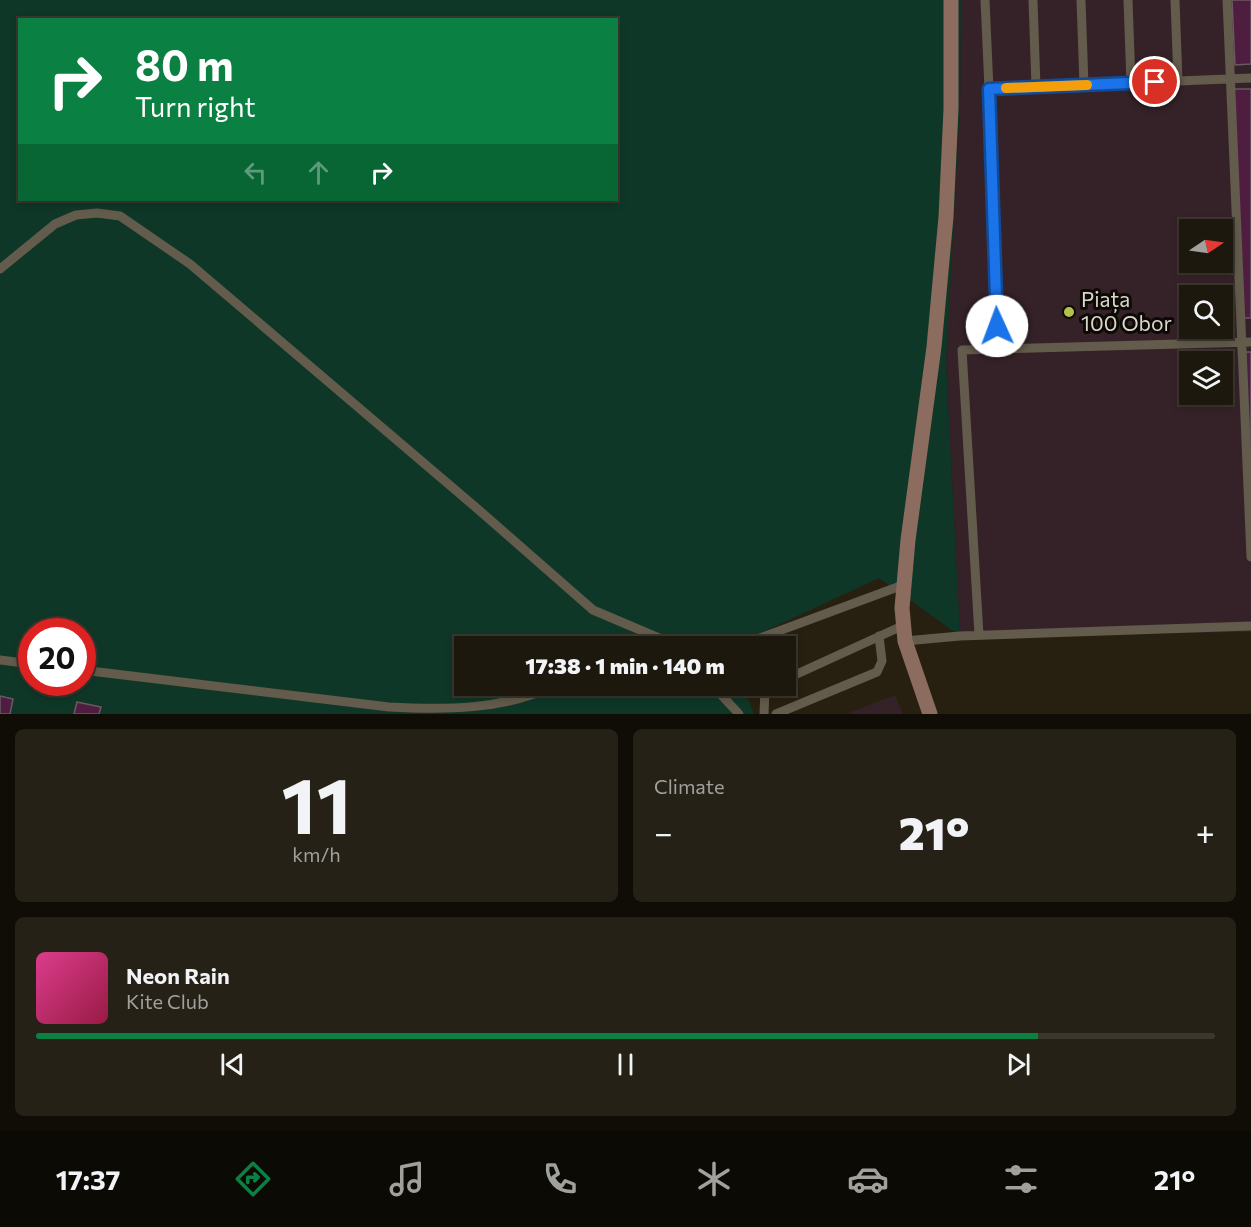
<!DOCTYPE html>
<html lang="en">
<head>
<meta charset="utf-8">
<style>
  :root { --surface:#1d180d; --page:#252116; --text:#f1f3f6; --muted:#a0a09d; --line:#3b372e; --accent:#0b8043 }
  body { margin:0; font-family:Commissioner,sans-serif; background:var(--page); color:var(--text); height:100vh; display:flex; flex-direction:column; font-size:22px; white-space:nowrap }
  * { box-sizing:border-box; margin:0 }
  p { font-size:20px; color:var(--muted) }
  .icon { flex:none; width:33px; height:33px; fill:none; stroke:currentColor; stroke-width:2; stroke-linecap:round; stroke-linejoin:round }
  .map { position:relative; height:714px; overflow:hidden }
  .panel { display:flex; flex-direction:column; gap:15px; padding:15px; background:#100d07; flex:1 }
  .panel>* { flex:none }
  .hud { position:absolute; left:18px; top:18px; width:600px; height:183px; border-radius:0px; box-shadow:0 3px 9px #0003,0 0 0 2px var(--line); background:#0b8043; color:#fff; overflow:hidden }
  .needle { width:39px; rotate:77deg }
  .controls { position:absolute; left:1179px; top:219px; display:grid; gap:12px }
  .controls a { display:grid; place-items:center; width:54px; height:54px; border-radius:0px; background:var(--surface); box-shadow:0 3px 9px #0003,0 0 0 2px var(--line); font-size:30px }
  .speed { position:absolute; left:18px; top:618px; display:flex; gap:12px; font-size:30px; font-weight:700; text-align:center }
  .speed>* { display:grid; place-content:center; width:78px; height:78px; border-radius:50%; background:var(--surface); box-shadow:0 3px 9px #0003,0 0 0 2px var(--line); line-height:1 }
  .speed .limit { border:9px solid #d22; background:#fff; color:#111 }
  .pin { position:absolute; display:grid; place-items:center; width:51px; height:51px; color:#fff; margin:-26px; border:3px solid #fff; border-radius:50%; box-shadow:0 2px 6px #0007 }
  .me { position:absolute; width:66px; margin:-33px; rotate:358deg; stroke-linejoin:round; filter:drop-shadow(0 0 4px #0008) }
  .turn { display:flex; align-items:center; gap:21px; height:126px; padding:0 18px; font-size:27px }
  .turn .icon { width:78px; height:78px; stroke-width:2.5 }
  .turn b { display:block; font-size:42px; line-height:51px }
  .lanes { display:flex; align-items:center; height:57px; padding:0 18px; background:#0003; justify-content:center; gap:30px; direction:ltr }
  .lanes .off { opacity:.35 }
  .big { font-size:45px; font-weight:800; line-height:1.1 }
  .panel .widget { flex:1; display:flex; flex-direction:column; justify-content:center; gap:9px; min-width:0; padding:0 21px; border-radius:9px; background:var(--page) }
  .panel .dial { align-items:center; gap:0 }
  .dial b { font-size:78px; line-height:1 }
  .song { display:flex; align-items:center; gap:18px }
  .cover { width:72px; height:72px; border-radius:9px; background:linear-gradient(135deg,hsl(330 70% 55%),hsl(340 70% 35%)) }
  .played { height:6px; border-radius:3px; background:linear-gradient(90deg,var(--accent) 85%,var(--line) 85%) }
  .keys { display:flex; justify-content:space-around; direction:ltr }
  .heat { display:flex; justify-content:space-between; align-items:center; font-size:33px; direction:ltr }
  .panel .tiles { flex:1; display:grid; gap:15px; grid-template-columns:1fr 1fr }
  .widget:last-child { grid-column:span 2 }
  .trip { position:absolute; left:454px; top:636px; width:342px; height:60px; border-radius:0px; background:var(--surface); box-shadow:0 3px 9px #0003,0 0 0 2px var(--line); font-weight:800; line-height:60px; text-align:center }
  .tab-bar { display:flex; height:96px; justify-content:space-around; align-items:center; background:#0c0a05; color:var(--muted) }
  .tab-bar .icon { width:42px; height:42px }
  .tab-bar .on { color:var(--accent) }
  .tab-bar b { font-size:27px; color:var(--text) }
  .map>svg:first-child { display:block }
  .commercial { fill:#352228; fill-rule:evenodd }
  .green { fill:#0f3727; fill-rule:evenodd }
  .building { fill:#4f1d3f; stroke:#6a5963; stroke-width:1.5 }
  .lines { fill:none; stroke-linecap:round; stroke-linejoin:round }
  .lane { stroke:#635b4b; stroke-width:9 }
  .secondary { stroke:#8c6c5e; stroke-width:15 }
  .route-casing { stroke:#114b97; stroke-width:15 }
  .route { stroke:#1a73e8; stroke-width:10 }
  .slow { stroke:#f59e0b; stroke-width:10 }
  .poi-dot { fill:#b4c24a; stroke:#0d0a05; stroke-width:2 }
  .labels { text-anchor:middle; stroke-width:6; stroke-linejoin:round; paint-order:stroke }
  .poi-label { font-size:21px; fill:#dad6cc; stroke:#0d0a05; text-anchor:start }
</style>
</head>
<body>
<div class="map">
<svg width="1251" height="714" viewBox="0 0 1251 714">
  <rect width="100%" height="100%" fill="#272011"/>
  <!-- commercial -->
  <path class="commercial" d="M961,0H1251V632L960,636L946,362L960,106ZM1190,230H1222V262H1190ZM1190,296H1222V328H1190ZM1190,362H1222V394H1190Z
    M895,695L903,714H846Z"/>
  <!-- green -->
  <path class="green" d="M0,0H961L960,106L946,362L960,636L879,578L733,646H465V686H743L754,714H0ZM20,20H616V200H20ZM32,632H82V682H32Z"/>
  <!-- building -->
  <path class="building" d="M1232,0H1251V64L1235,65Z
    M1234,89H1251V318H1242Z
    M1245,352H1251V546Z
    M0,696L13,699L10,714H0Z
    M77,702L101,707L99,714H74Z"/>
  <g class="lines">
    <!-- lane -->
    <path class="lane" d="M985,0L989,89L1251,78
      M1033,0L1036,87
      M1081,0L1084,85
      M1128,0L1131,83
      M1175,0L1178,81
      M1227,0L1251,557
      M989,89L997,349
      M0,269L55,224L76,215L97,213L120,216L190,264L480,511L593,610L666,641L674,646
      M979,635L962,350L1251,342
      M905,641L960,636L1251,626
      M637,646L646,643L663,641
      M754,646L760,638L903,585
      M0,660L32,664
      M82,670L389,707C444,710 503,710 554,686
      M786,679L902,626
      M713,686L739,714
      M764,714L765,689L772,686
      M776,714L877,672L882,661L879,636"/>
    <!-- secondary -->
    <path class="secondary" d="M930,714L905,641L902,608L908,540L934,347L946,217L951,109V0"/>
  </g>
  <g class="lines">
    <defs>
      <path id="route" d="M997,326L989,89L1155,82"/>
    </defs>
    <!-- route casing -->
    <use href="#route" class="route-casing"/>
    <!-- route -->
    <use href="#route" class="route"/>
    <!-- slow -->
    <path class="slow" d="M1006,88L1087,85"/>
  </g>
  <!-- markers -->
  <circle class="poi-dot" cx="1069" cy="312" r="6"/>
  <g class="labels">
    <!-- poi labels -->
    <g class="poi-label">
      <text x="1081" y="307">Piața<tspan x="1081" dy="24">100 Obor</tspan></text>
    </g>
  </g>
</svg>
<div class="controls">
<a><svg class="needle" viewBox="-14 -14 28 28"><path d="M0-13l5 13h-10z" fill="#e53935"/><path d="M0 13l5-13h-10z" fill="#a0a09d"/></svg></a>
<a><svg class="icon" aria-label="search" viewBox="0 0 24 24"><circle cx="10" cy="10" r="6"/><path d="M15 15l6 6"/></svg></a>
<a><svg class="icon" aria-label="layers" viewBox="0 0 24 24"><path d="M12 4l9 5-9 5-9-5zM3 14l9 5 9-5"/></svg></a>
</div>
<div class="speed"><div class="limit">20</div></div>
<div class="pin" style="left:1155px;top:82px;background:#d93025"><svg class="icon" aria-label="arrive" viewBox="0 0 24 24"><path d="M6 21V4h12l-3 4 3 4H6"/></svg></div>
<svg class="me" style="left:997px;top:326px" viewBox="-20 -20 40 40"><circle r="19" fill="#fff"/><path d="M0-13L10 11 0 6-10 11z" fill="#1a73e8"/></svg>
<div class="trip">17:38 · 1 min · 140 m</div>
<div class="hud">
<div class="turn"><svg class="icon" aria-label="right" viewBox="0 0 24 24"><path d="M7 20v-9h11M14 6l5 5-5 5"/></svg><div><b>80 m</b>Turn right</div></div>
<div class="lanes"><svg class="icon off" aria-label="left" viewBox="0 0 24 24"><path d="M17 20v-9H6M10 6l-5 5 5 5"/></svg><svg class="icon off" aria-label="ahead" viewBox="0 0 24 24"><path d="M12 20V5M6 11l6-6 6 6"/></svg><svg class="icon" aria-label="right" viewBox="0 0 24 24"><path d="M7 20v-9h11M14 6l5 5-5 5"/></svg></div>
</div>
</div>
<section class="panel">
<div class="tiles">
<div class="widget dial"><b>11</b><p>km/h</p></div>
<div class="widget"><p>Climate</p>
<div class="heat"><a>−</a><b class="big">21°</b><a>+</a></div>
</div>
<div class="widget">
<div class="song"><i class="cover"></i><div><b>Neon Rain</b><p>Kite Club</p></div></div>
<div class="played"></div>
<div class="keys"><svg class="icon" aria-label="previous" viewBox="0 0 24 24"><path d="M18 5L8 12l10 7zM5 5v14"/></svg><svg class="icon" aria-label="pause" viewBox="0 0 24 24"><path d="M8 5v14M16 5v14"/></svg><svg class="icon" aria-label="next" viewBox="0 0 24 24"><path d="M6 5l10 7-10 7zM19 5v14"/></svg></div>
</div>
</div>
</section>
<nav class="tab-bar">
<b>17:37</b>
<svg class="icon on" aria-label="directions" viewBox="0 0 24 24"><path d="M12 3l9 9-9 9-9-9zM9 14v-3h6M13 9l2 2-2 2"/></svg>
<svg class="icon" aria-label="music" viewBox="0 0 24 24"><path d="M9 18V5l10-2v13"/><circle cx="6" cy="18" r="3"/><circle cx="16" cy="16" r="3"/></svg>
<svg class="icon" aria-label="phone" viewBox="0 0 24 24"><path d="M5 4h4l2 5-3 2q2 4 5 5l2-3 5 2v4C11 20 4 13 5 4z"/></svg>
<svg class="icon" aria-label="climate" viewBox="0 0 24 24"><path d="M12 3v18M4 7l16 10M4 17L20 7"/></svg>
<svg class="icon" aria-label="car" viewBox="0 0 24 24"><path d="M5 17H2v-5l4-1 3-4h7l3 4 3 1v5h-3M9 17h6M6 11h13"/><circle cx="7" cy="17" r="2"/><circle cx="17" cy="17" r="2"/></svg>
<svg class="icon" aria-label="filters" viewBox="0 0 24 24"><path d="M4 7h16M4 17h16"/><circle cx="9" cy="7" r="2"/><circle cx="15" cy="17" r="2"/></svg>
<b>21°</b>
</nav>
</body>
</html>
